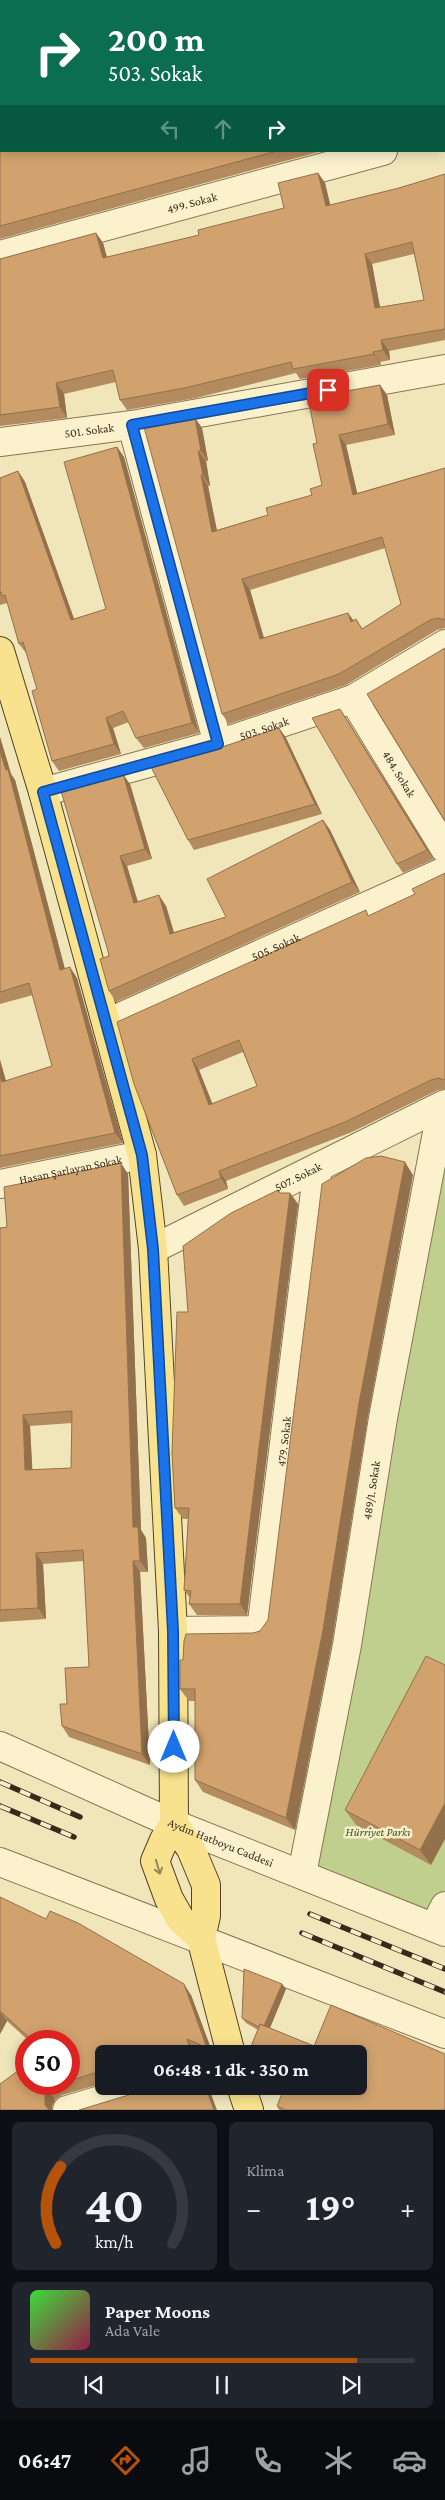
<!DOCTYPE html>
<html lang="tr">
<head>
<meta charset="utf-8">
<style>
  :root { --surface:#171b24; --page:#20242c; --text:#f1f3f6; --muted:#9ea1a6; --line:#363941; --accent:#b45309 }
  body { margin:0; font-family:"Crimson Pro",serif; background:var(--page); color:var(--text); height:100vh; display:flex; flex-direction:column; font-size:19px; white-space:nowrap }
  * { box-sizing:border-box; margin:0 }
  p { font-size:16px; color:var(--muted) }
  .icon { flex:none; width:28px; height:28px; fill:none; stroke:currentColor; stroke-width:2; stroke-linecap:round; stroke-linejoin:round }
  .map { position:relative; height:2110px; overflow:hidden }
  .side { display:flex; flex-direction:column; gap:12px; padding:12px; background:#0d0f14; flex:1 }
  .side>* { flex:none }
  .hud { position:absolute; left:0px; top:0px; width:445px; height:152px; box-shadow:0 2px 12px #0003; background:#0b6e4f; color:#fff; overflow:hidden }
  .speed { position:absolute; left:15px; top:2030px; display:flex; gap:10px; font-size:25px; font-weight:700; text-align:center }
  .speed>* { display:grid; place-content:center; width:65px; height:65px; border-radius:50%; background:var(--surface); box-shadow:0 2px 12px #0003; line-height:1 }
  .speed .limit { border:8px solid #d22; background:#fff; color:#111 }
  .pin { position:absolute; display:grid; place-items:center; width:42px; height:42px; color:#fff; margin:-21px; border-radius:10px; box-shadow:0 2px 8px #0006 }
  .me { position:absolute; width:55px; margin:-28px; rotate:0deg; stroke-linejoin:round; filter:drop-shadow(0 0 4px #0008) }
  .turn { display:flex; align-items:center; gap:18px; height:105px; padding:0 25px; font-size:22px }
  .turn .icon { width:65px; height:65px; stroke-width:2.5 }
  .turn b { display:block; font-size:35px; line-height:42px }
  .lanes { display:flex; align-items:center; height:48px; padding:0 25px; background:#0003; justify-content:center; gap:25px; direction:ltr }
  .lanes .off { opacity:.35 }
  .big { font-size:38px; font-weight:700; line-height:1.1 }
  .side .card { flex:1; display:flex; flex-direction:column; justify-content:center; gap:8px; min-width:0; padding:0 18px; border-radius:8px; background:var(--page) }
  .side .dial { align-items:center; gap:0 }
  .dial svg { height:130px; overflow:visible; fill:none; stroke:var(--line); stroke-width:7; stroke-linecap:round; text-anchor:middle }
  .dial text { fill:var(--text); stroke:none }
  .song { display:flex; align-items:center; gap:15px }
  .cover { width:60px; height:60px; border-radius:8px; background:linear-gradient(135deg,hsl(120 70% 55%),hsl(340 70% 35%)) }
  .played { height:5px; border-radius:2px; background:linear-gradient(90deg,var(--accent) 85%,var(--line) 85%) }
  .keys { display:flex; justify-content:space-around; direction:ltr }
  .heat { display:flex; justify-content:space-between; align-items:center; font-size:28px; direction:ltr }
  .side .tiles { flex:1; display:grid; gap:12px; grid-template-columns:1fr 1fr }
  .card:last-child { grid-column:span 2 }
  .trip { position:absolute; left:95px; top:2045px; width:272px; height:50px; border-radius:8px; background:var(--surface); box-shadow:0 2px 12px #0003; font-weight:700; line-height:50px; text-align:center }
  .menu { display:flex; height:80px; justify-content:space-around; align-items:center; background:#090b0e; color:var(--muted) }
  .menu .icon { width:35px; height:35px }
  .menu .on { color:var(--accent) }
  .menu b { font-size:22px; color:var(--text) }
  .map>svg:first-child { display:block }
  .green { fill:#c0ce8e }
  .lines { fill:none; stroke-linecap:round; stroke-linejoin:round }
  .minor-casing { stroke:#887553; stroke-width:30 }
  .major-casing { stroke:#554229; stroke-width:30 }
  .minor { stroke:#fbf2cd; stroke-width:28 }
  .major { stroke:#f8e28d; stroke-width:28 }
  .rail-casing { stroke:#362a1a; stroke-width:5.5 }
  .rail { stroke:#f7efca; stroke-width:4; stroke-dasharray:11; stroke-linecap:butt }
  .wall { fill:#b48b5e; fill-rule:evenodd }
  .shaded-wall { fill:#92714c }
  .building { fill:#d1a26d; stroke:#92714c; fill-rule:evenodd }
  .oneway { stroke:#978654 }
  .route-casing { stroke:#114b97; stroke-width:12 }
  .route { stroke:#1a73e8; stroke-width:9 }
  .labels { text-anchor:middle; stroke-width:5; stroke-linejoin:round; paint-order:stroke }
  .street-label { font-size:12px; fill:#362a1a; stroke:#f7efca }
  .park-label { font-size:12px; font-style:italic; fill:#40531f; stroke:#f7efca }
</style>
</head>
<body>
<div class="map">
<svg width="445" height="2110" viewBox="0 0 445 2110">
  <rect width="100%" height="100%" fill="#f0e6ba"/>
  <!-- green -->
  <path class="green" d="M445,1104V1906L434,1927L302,1874Z"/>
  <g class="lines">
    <defs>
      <g id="minor">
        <path d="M429,1L434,0"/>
        <path d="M0,111L1,110"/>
        <path d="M444,135H445"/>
        <path id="s1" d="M0,255L383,151"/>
        <path d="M132,425L218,744"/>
        <path id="s2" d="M0,442L132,425L445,369"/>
        <path id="s3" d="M353,699L445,849"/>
        <path id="s4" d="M43,792L218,744L353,699L445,644"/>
        <path id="s5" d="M107,1023L445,871"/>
        <path id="s6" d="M0,1184L142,1155"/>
        <path id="s7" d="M153,1249L445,1104"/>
        <path id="s8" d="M173,1631L261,1630L318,1167"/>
        <path id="s9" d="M0,1746L174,1824L445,1932"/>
        <path d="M0,1862L445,2034"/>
        <path id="s10" d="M302,1874L347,1645L383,1418L442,1106"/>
        <path d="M434,1927L445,1906"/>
        <path d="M67,2110L147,2086"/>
      </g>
      <path id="major" d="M0,651L43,792L142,1155L153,1249L173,1631L174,1824L191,1849L206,1885V1916L201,1938L231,2054
        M174,1824L164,1840L155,1861L169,1899L181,1920L201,1938
        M241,2086L249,2110"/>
    </defs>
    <!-- minor casing -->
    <use href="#minor" class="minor-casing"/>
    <!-- major casing -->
    <use href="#major" class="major-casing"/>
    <!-- minor -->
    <use href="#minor" class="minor"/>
    <!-- major -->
    <use href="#major" class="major"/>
    <defs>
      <path id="rail" d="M0,1782L80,1817
        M0,1806L74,1837
        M310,1914L445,1969
        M302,1933L445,1992"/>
    </defs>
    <!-- rail casing -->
    <use href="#rail" class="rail-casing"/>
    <!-- rail -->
    <use href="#rail" class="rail"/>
  </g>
  <!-- wall -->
  <path class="wall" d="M0,0H414V1H1V95H0Z
    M445,0V119L444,120V1Z
    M0,114L1,151H322L0,239Z
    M318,173L325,183L330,205L399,188L445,174V340L389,351L390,360L380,362L381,365L300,379L296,373L196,398L127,410L120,400L116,382L64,394L67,418L0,426V259L96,233L103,243L107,257L199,235L284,208ZM414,254L424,300L380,307L372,264Z
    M380,385L387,395L395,435L346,445L357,493L445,468V628L437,630L346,685L229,724L222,714L195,418L202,428L208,461H206L210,486H208L217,530L268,515L312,495L322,485L317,443ZM385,548L401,604L363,629L354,621L348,613L264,638L250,590Z
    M117,447L124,457L199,733L144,748L136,738L129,722L113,728L121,754L59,771L52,761L37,689L27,654L19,644L8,604L7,603L0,605V478L18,471L25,482L74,619L106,609Z
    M346,718L434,859L403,873L397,864Z
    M279,728L286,738L322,814L194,850L188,840L216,749Z
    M0,737L11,774L15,780L65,969L77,978L123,1143L0,1168V1060L6,1081L52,1066L33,995L0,1004Z
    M130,784L152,859L127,866L138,902L166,906L174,932L226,917L323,820L330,830L360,892L116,1002L109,991V956L108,951Z
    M445,873V1089L438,1090L352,1132L226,1181L228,1189L184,1206L177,1195L134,1084L369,916L415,894ZM243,1052L257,1086L212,1104L199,1070Z
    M128,1174L141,1530L146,1538L148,1572H140L150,1765L69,1737L62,1726L67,1704L89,1667L84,1561L43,1564L46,1619L0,1622V1228L7,1227ZM72,1423L71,1468L32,1470L30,1426Z
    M413,1175L368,1416L332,1642L295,1830L203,1792L195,1780V1701H189L180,1689L183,1660L260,1631L268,1620Z
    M281,1193H290L298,1204L247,1615H197L189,1604L190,1598L184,1590L188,1519H183L175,1508L188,1312Z
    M426,1656L431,1865L356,1825L345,1810Z
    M0,1897L191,1995L213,2054H204L194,2050L196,2054H104V2083L62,2095L55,2100L52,2106V2110H0L26,2084H69V2041H29L7,2021L0,2034Z
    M282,1984L286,1989L270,2028L445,2110H279L277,2106L285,2087L283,2086H359L248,2054L258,2030L246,2023L242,2018Z"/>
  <!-- shaded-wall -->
  <path class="shaded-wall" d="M318,173L325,183L333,216L326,206Z
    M96,233L103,243L110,269L103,258Z
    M365,254L372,264L382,318L375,308Z
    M381,340L389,351L390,360L383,350Z
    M373,352L380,362L381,365L374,354Z
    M56,383L64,394L67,418L60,407Z
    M380,385L387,395L395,435L388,424Z
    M195,418L202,428L208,461L201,451Z
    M339,435L346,445L360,505L353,495Z
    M117,447L124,457L199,733L192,723Z
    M198,451L206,461L210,486L203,475Z
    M18,471L25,482L78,630L71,620Z
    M201,475L208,486L219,542L212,532Z
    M242,579L250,590L267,649L260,639Z
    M348,613L355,623L351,622Z
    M340,709L346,718L434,859L427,850Z
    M106,718L113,728L121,754L114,744Z
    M279,728L286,738L322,814L315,804Z
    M0,737L11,774L15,780L68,981L60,970L0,751Z
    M123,774L130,784L152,859L145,849Z
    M323,820L330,830L360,892L352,882Z
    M120,856L127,866L141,913L134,903Z
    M159,895L166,906L177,944L170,934Z
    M70,967L77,978L123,1143L115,1133Z
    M192,1059L199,1070L217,1115L209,1105Z
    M0,1060L9,1092L2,1082L0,1076Z
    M405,1162L413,1175L368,1416L332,1642L295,1830L286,1818L359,1403Z
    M121,1163L128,1174L141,1530L146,1538L148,1572L140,1561L133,1527Z
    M219,1171L226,1181L228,1189L221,1178Z
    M290,1193L298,1204L247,1615L240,1604Z
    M23,1415L30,1426L33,1481L25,1470Z
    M36,1553L43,1564L46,1619L38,1608Z
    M133,1561L140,1572L150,1765L142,1754Z
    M445,1803V1839L431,1865L420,1850Z
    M184,1984L191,1995L213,2054H211L207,2048Z
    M282,1984L286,1989L267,2035L263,2029Z
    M0,2012L7,2021L0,2034Z
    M187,2039L194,2050L196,2054H192Z
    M205,2086H208L217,2110H214Z
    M48,2089L55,2100L52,2106V2110H49L45,2105V2096Z"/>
  <!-- building -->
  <path class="building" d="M0,0H410V1H1V87L0,86Z
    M438,0H445V88H444V1H437Z
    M444,90L445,94V111L444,110Z
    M1,113V151H277L0,226V114Z
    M318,173L326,206L399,188L445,174V329L381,340L383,350L373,352L374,354L293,369L291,362L189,387L120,400L113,370L56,383L60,407L0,415V259L96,233L103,258L199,235L198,230L284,208L278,183ZM412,242L424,300L375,308L365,254Z
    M380,385L388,424L339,435L353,495L445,468V620L438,618L430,620L339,674L222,714L144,427L195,418L201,451H198L203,475H201L212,532L268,515L266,508L312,495L310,489L322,485L313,444L317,443L308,398ZM382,537L401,604L362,629L356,619L351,622L348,613L260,639L242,579Z
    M117,447L192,723L136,738L123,711L106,718L114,744L52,761L32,691L37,689L23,642L19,644L5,595L2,596L1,592H0V478L18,471L71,620L106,609L64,462Z
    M445,648V821L367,694Z
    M340,709L427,850L397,864L312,718Z
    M279,728L315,804L188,840L151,767L216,749Z
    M0,751L6,770L8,769L60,970L70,967L115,1133L0,1156V1076L2,1082L52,1066L29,983L0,992Z
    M123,774L145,849L120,856L134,903L159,895L170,934L226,917L207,879L323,820L352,882L109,991L100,959L109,956L108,951L61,791Z
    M445,873V1080L438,1078L431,1080L345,1122L219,1171L221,1178L177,1195L134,1084L117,1022L366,910L368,916L415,894L412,889ZM239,1040L257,1086L209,1105L192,1059Z
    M381,1156L405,1162L359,1403L323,1630L286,1818L195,1780V1689H180V1660H183L184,1641L186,1634L253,1633L260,1631L268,1620L322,1184L366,1158Z
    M121,1163L133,1527H138L140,1561H133L142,1754L62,1726L60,1704H67L65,1668L89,1667L83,1550L36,1553L38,1608L0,1610V1228L7,1227L4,1187ZM72,1411L71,1468L25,1470L23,1415Z
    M278,1190L280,1193H290L240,1604H189L191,1591L184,1590L189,1508H175L172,1453L177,1312H188L183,1246L231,1213Z
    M426,1656L445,1665V1803L420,1850L345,1810Z
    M0,1897L46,1919L50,1911L78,1923L184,1984L207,2048L187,2039L192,2054H104V2070L69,2081V2041H33L0,2011Z
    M244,1969L282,1984L264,2026L260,2024L259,2027L242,2018Z
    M331,2005L445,2054V2110H285L277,2106L285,2086H359V2054H248L260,2024L314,2046Z
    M26,2065V2084H58L55,2085L48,2089L45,2096V2105L49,2110H0V2084Z
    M151,2086H205L214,2110H79L145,2090Z"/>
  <!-- one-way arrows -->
  <defs><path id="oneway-shaft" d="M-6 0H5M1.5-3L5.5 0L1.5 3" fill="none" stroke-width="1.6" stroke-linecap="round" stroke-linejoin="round" transform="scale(1.25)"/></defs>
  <use class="oneway" href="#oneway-shaft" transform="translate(158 1867) rotate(74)"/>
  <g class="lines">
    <defs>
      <path id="route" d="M174,1747L173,1631L160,1383L153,1249L142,1155L43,792L218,744L132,425L328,390"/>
    </defs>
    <!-- route casing -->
    <use href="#route" class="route-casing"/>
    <!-- route -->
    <use href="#route" class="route"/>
  </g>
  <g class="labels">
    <!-- street labels -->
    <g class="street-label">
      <text dy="4" stroke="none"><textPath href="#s1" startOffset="199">499. Sokak</textPath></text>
      <text dy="4" stroke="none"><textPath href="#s2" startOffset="90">501. Sokak</textPath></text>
      <text dy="4" stroke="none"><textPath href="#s4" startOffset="230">503. Sokak</textPath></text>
      <text dy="4" stroke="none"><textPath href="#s3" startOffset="88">484. Sokak</textPath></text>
      <text dy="4" stroke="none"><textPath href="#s5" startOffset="185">505. Sokak</textPath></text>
      <text dy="4" stroke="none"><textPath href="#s6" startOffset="72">Hasan Şarlayan Sokak</textPath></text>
      <text dy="4" stroke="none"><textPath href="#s7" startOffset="162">507. Sokak</textPath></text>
      <text dy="4" stroke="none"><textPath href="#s8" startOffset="278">479. Sokak</textPath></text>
      <text dy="4" stroke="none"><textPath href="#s10" startOffset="390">489/1. Sokak</textPath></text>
      <text dy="4" stroke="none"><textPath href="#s9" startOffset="241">Aydın Hatboyu Caddesi</textPath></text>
    </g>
    <!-- park labels -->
    <g class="park-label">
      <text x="378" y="1836">Hürriyet Parkı</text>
    </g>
  </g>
</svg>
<div class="speed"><div class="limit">50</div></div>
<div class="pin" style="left:328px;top:390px;background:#d93025"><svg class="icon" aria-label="arrive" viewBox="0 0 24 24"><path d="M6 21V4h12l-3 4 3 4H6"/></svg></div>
<svg class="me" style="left:174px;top:1747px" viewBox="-20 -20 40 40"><circle r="19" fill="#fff"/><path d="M0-13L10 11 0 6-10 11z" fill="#1a73e8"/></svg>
<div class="trip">06:48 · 1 dk · 350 m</div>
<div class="hud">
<div class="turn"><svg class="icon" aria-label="right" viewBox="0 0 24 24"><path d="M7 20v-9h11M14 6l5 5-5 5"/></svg><div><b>200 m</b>503. Sokak</div></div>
<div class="lanes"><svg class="icon off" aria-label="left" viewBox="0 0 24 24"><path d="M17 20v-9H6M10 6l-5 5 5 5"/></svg><svg class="icon off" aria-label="ahead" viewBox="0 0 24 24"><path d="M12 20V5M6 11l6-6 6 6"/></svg><svg class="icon" aria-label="right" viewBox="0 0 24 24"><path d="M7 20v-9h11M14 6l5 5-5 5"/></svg></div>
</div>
</div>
<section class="side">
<div class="tiles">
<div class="card dial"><svg viewBox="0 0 100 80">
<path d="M14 69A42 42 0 1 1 86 69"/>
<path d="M14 69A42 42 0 0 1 17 22" stroke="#b45309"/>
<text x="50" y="56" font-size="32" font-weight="700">40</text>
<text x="50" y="72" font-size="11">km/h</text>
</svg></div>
<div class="card"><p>Klima</p>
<div class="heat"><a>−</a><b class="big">19°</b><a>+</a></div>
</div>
<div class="card">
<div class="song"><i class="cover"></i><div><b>Paper Moons</b><p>Ada Vale</p></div></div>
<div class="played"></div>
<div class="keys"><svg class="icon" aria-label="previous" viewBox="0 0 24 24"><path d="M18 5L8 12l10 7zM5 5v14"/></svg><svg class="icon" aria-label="pause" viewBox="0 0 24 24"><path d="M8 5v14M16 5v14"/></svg><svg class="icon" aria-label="next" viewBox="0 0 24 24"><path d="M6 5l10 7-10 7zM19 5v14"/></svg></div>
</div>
</div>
</section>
<nav class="menu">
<b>06:47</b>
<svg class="icon on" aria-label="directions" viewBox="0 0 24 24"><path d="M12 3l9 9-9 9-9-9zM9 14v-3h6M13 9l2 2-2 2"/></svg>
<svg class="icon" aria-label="music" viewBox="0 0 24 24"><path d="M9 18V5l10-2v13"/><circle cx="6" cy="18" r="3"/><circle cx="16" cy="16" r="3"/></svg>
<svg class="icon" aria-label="phone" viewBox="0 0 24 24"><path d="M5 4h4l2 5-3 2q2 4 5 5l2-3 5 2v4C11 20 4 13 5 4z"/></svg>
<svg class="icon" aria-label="climate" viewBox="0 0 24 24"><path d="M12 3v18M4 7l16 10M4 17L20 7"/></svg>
<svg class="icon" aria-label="car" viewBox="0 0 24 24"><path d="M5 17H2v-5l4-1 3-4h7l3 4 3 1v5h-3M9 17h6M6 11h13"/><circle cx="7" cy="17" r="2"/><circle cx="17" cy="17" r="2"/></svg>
</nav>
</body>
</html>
